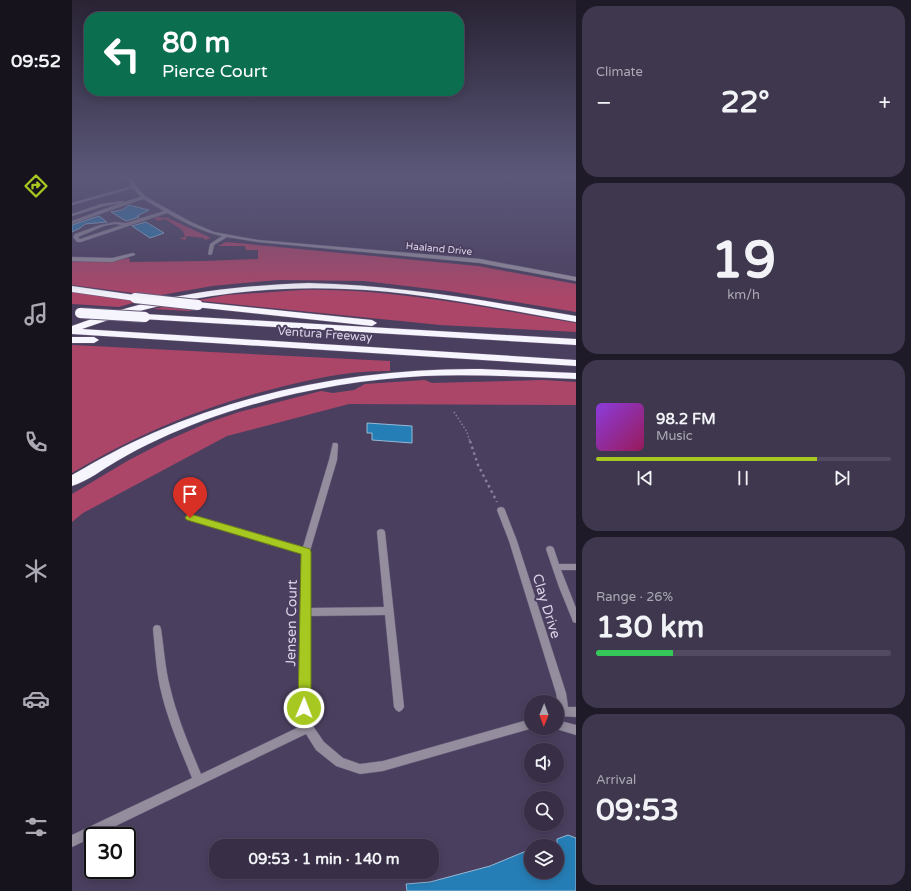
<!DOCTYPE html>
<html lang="en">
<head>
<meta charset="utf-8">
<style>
  :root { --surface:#382f47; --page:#3f374e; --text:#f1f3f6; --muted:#aba9b4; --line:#524a60; --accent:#a6c821 }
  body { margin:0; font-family:"Varela Round",sans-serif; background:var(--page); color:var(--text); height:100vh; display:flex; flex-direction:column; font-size:15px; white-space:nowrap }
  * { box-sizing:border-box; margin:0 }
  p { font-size:13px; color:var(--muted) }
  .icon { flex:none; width:22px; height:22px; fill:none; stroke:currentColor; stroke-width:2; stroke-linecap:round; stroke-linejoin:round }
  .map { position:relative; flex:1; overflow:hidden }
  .details { display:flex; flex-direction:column; gap:6px; padding:6px; background:#1f1a27; width:335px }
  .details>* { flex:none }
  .hud { position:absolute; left:12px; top:12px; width:380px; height:84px; border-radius:16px; box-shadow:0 2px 10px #0003,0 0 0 1px var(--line); background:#0b6e4f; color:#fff; overflow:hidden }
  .needle { width:26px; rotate:181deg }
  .fabs { position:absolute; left:452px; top:695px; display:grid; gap:8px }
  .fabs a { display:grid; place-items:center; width:40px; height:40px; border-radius:50%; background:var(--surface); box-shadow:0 2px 10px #0003,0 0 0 1px var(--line); font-size:20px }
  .speed { position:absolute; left:12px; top:827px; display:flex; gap:8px; font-size:20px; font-weight:700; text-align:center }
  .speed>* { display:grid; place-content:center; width:52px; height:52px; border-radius:50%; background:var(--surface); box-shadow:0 2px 10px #0003,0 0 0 1px var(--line); line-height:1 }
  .speed .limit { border:2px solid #111; border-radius:6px; background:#fff; color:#111 }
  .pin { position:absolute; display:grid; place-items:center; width:34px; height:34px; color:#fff; margin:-41px -17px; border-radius:50% 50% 50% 0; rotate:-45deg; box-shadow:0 0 4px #0007 }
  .pin .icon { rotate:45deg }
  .me { position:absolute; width:44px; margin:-22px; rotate:1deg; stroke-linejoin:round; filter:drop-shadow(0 0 3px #0008) }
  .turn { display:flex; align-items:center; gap:14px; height:84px; padding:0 12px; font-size:18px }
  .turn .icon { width:52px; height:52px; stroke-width:2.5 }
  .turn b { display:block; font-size:28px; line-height:34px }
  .big { font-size:30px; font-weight:700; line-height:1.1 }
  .details .widget { flex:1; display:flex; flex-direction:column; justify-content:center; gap:6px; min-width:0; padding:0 14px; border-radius:16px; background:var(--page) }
  .details .dial { align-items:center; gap:0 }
  .dial b { font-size:52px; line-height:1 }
  .song { display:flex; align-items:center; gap:12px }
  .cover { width:48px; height:48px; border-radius:6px; background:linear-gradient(135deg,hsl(270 70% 55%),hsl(330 70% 35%)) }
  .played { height:4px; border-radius:2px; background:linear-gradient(90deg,var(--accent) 75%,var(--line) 75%) }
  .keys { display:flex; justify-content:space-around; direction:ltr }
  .heat { display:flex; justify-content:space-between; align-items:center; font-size:22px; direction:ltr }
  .charge { height:6px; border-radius:3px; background:linear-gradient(90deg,#34c759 26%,var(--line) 0) }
  .trip { position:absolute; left:137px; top:839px; width:230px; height:40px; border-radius:16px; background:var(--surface); box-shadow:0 2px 10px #0003,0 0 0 1px var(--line); font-weight:700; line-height:40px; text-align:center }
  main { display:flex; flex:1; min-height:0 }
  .tab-bar { display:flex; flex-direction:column; width:72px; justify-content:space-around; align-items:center; background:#16131c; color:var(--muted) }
  .tab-bar .icon { width:28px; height:28px }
  .tab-bar .active { color:var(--accent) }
  .tab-bar b { font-size:18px; color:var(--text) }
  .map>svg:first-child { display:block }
  .green { fill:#ac4669 }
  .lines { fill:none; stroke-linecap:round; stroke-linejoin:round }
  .stream { stroke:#024038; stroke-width:2.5 }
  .building { fill:#267eb6; stroke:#95b9d5 }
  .minor-casing { stroke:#685d7b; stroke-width:1 }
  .highway-casing { stroke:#685d7b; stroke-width:1 }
  .path-far1 { stroke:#887e99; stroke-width:1.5; stroke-dasharray:1.5 2; stroke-linecap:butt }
  .path { stroke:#887e99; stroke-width:2.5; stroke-dasharray:2.5 3.5; stroke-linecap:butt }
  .minor { fill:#938d9d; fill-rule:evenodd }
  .highway { fill:#f6f4fc; fill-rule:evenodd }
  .highway-bridge-casing { stroke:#685d7b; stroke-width:12; stroke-linecap:butt }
  .highway-bridge { stroke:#f6f4fc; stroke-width:10 }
  .route { fill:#a6c821; stroke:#6c8215 }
  .labels { text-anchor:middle; stroke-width:4; stroke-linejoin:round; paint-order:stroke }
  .far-street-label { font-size:10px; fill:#dcd5e9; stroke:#4b3f5f }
  .street-label { font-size:12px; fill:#dcd5e9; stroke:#4b3f5f }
  .near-street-label { font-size:14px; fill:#dcd5e9; stroke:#4b3f5f }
</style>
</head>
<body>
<main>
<nav class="tab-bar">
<b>09:52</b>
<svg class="icon active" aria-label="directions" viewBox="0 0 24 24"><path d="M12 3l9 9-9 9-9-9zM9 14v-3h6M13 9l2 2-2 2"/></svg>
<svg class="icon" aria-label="music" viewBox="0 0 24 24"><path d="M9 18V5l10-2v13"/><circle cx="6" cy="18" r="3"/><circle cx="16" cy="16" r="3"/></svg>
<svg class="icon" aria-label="phone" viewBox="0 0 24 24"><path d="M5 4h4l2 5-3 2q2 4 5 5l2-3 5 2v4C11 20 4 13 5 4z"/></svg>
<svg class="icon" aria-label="climate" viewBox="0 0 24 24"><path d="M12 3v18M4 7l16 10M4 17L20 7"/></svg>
<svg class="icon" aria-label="car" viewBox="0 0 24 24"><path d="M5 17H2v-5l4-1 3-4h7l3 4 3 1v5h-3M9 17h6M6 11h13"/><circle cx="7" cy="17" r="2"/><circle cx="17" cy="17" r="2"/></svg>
<svg class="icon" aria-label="filters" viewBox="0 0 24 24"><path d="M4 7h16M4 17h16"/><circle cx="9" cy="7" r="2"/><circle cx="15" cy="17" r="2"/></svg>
</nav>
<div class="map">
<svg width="504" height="891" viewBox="0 0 504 891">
  <rect width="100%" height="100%" fill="#4b3f5f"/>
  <!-- green -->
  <path class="green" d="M85,217L96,218L139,238L133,240L132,238L115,236L113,240L107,238L113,237L111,231H109L110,230L93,219L86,221L82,218Z
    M154,242L406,266L504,284V312L376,291L292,281L207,280L171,283L140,286L84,296L0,285V261L38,262L57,258L58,262L132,261L186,259V250H174L173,246H146Z
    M229,290C322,288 413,308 504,323V332L368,325L130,301L117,306L128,308L117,311L81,309L154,295Z
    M0,292L67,301L47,307L0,304Z
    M0,345L318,361V371C278,370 239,379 201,389C127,408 66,434 0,473Z
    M353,380L360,383L471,380L504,382V405L277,404L155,436L11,513L0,522V494L57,460L94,441L135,423L167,412L249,391L261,393L282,390L293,384Z"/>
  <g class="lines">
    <!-- stream -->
    <path class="stream" d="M472,176L504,182"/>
  </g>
  <!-- building -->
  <path class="building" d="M57,205L77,210L65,216L67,217L54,221L39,212L50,210Z
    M27,216L35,222L13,224L8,228L0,232V225Z
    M74,222L92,233L78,238L60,226Z
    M295,423L340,426V443L300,440V433H295Z
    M496,835L504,838V891H335L334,884L358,882L418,866L459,849V872H485V839Z"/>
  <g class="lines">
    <defs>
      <path id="minor" d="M53,176H57L68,191L74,197L119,222L142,232L186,240L408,259L504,277V281L408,263L186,242L155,237L142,245L140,254L138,255L136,254L138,244L150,236C130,232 112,222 95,213L9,242H5L1,237L3,234L28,225L43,222L54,223L92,211L71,199L62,202L0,224V221L49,203L32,206L0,216V214L29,204L50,201L52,202L69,197L61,188L0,205V203L60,186ZM43,224L50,225L8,239L6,237L32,226Z
        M61,253L63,254V255L40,262L0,261V257L40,258Z
        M261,443H265L266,445L265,460L238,551V608L312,607L305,532L306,530L309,529L312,530L313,532L332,707L330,710L327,712L324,710L322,707L313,615L238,616L237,707L241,726L252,742L271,758L288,764L311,761L459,719V728H461L311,771L288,774L264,766L244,750L234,734L0,847V835L120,778C108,748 95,719 88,687C84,668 83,648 81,629L82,626L85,625L88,626L89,629C92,648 93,668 98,687C105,717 117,745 129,774L231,725L227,707L230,553L118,520L115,519L114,517L115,515L118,514L231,547L257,460Z
        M429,507L432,508L433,510L445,541L494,693L496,707H504V717L485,716V706H486L484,693L437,541L425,510L426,508Z
        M478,546L481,547L482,549L487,564H504V570H489L504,608V623L501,622L500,619L487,587L474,549L475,547Z
        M485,720L504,725V735L481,728H485Z"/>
      <path id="highway" d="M237,283C327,285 415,301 504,316V322C428,309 351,292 274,289C184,285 95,298 10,329L504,360V366L0,334V326C81,296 151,286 237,283Z
        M0,286L63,295L68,298L63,301L0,292Z
        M126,302L300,320L305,323L300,326L123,307L121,305L123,303Z
        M73,314L504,339V345L70,319L68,317L70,315Z
        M0,337H22L27,340L22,343H0Z
        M409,369L504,373V379C454,377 403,374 352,376C277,380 201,395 130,421C101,432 72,445 45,461C31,469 16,481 0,486V475C26,460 53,445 81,433C185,388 296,368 409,369Z"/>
    </defs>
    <!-- minor casing -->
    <use href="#minor" class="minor-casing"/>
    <!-- highway casing -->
    <use href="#highway" class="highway-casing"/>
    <!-- path-far1 -->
    <path class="path-far1" d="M382,412L395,432L398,442"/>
    <!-- path -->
    <path class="path" d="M398,441L406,465L425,502"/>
    <!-- minor -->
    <use href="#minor" class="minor"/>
    <!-- highway -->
    <use href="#highway" class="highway"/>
    <defs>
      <path id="highway-bridge" d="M63,298L126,305
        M8,313L73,317"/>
    </defs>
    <!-- highway-bridge casing -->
    <use href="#highway-bridge" class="highway-bridge-casing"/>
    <!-- highway-bridge -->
    <use href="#highway-bridge" class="highway-bridge"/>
  </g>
  <!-- sky -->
  <linearGradient id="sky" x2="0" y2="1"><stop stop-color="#292334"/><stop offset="0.59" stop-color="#5b587a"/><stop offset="1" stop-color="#5b587a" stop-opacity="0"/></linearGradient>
  <rect width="504" height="300" fill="url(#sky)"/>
  <!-- route -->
  <path class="route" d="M118,514L238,549L239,552V708L237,712L232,714L228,712L226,708L229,554L115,520L113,518L115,515Z"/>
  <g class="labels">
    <!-- far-street labels -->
    <g class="far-street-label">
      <text transform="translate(367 248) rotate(5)" y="4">Haaland Drive</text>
    </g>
    <!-- street labels -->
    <g class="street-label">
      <text transform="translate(253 334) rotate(4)" y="4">Ventura Freeway</text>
    </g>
    <!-- near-street labels -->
    <g class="near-street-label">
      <text transform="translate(475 606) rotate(73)" y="5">Clay Drive</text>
      <text transform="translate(219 623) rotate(-89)" y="5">Jensen Court</text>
    </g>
  </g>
</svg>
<div class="fabs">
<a><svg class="needle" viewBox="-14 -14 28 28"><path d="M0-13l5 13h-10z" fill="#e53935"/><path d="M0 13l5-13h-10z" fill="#aba9b4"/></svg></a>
<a><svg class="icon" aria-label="sound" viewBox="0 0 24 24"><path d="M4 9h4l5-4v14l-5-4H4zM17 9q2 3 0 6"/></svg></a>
<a><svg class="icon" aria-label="search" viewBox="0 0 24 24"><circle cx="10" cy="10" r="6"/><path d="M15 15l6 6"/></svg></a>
<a><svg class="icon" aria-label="layers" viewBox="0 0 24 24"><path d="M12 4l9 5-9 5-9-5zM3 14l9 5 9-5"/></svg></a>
</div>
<div class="speed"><div class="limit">30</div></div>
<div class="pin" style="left:118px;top:518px;background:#d93025"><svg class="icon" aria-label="arrive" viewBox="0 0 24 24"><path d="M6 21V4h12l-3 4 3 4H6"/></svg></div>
<svg class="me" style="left:232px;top:708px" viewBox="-20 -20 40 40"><circle r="17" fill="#a6c821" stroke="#fff" stroke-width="3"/><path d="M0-11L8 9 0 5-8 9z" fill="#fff"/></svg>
<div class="trip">09:53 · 1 min · 140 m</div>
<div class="hud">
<div class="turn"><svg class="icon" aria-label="left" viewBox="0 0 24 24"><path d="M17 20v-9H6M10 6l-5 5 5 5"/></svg><div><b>80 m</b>Pierce Court</div></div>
</div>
</div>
<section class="details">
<div class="widget"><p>Climate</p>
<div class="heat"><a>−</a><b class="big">22°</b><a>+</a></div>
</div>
<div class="widget dial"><b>19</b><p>km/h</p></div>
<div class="widget">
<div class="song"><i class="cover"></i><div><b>98.2 FM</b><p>Music</p></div></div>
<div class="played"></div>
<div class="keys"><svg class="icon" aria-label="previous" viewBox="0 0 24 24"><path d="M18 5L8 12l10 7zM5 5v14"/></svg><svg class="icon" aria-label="pause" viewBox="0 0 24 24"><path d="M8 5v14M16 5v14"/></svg><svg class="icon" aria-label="next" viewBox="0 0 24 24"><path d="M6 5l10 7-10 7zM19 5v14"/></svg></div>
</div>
<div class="widget"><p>Range · 26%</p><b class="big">130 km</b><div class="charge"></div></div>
<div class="widget"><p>Arrival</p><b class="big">09:53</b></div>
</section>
</main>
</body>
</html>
